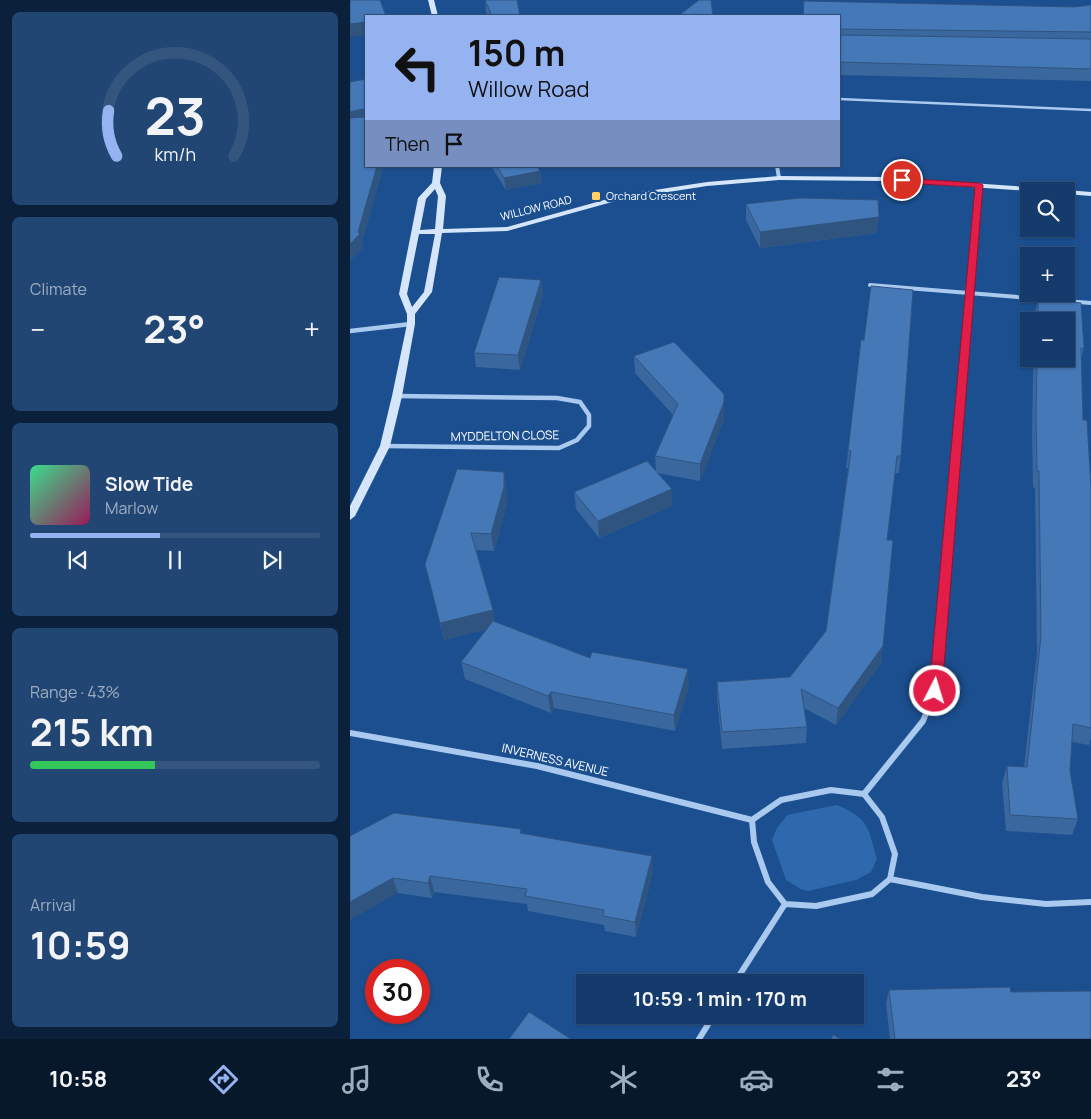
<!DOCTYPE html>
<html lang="en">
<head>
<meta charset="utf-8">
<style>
  :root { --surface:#143b6b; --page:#214673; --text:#f1f3f6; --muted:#9dadc1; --line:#33557e; --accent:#95b2f1 }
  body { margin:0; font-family:Manrope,sans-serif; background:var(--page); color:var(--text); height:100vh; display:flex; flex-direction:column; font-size:19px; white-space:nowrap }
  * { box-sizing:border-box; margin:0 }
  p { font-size:16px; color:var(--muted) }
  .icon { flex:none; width:28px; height:28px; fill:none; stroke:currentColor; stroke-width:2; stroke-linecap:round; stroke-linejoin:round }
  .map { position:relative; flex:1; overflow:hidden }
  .details { display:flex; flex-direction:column; gap:12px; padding:12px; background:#0b203b; width:350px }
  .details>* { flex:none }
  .top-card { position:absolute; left:15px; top:15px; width:475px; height:152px; border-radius:0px; box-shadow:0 1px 4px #0004,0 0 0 1px var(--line); background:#95b2f1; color:#111; overflow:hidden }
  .tools { position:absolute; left:670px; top:182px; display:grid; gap:10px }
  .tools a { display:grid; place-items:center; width:55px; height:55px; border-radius:0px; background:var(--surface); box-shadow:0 1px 4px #0004,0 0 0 1px var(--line); font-size:25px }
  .speed { position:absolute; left:15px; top:959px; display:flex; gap:10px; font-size:25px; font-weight:700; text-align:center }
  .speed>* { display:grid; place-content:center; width:65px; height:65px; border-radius:50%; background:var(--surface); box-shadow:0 1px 4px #0004,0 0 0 1px var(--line); line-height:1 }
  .speed .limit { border:8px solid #d22; background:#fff; color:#111 }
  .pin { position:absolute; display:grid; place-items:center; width:42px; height:42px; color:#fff; margin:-21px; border:2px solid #fff; border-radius:50%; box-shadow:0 1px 5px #0007 }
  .me { position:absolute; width:55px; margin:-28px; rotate:5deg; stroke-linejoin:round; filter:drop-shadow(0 0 4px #0008) }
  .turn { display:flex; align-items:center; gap:18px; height:105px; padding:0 20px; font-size:22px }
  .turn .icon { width:65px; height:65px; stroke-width:2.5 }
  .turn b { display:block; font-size:35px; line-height:42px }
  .then { display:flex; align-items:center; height:48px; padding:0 20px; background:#0003; gap:10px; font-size:19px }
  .big { font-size:38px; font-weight:700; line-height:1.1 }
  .details .widget { flex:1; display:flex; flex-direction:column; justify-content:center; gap:8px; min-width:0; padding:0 18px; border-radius:8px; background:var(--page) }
  .details .dial { align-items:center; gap:0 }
  .dial svg { height:130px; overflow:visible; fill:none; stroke:var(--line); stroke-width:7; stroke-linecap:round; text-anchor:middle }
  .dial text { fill:var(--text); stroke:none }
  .song { display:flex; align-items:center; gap:15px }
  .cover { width:60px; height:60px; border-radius:8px; background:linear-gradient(135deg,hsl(150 70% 55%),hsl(330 70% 35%)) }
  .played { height:5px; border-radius:2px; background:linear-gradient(90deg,var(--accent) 45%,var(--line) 45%) }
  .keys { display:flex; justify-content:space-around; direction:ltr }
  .heat { display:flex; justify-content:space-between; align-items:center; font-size:28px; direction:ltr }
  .charge { height:8px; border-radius:4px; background:linear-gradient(90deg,#34c759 43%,var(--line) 0) }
  .trip { position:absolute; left:226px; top:974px; width:288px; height:50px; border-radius:0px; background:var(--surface); box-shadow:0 1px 4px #0004,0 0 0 1px var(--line); font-weight:700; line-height:50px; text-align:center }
  .tab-bar { display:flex; height:80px; justify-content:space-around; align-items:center; background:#08182b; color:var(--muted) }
  .tab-bar .icon { width:35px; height:35px }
  .tab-bar .on { color:var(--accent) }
  .tab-bar b { font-size:22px; color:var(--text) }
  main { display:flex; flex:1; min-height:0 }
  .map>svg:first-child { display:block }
  .green { fill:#2e69ad }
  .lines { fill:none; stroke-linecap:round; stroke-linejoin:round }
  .lane-far1 { stroke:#a9c9ee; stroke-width:2.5 }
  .lane { stroke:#a9c9ee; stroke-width:4 }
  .street-far2 { stroke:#a9c9ee; stroke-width:4 }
  .street-far1 { stroke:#a9c9ee; stroke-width:4.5 }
  .street { stroke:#a9c9ee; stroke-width:6 }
  .secondary { fill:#d6e6fa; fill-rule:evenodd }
  .wall { fill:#3a679d }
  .shaded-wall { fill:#305480 }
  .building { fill:#4478b7; stroke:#305480 }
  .route { fill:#e11d48; stroke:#92132f }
  .poi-dot { fill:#ffd166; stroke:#1b4f8f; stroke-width:2 }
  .labels { text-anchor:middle; stroke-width:4.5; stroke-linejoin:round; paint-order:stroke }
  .far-poi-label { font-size:11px; fill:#fff; stroke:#1b4f8f; text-anchor:start }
  .far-street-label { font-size:11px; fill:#fff; stroke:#1b4f8f }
  .street-label { font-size:12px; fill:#fff; stroke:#1b4f8f }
</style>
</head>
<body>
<main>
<section class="details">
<div class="widget dial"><svg viewBox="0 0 100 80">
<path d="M14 69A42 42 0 1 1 86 69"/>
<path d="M14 69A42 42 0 0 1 9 41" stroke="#95b2f1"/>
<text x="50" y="56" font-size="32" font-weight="700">23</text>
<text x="50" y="72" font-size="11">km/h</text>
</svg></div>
<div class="widget"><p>Climate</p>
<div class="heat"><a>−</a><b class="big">23°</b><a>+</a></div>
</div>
<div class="widget">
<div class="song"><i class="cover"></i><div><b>Slow Tide</b><p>Marlow</p></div></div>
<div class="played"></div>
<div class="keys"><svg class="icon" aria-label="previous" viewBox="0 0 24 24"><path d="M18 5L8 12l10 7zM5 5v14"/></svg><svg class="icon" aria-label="pause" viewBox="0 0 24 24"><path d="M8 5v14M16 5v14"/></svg><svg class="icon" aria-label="next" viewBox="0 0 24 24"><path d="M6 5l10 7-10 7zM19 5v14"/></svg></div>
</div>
<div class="widget"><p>Range · 43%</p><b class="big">215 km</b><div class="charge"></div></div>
<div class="widget"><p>Arrival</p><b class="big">10:59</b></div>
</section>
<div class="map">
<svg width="741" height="1039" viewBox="0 0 741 1039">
  <rect width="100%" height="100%" fill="#1b4f8f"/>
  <!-- green -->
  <path class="green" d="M487,805C520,819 518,828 527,859L521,872L506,880L458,891L451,889L436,880L422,840L427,828L437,815Z"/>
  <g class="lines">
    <!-- lane-far1 -->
    <path class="lane-far1" d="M489,99L741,110"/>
    <!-- lane -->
    <path class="lane" d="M520,285L741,303"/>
    <!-- street-far2 -->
    <path class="street-far2" d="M427,166L429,178
      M623,256L629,185"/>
    <!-- street-far1 -->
    <path class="street-far1" d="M0,331L61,324
      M35,446L209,448L227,440L239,426V415L230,402L207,398L47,396
      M593,594L623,255"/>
    <!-- street -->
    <path class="street" d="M0,733L187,766L402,820
      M481,790L514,794L532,817L545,854L540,879L522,894L466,906L435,904L418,882L404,842L402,820L431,800Z
      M514,794L573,721L585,691L594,593
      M540,879L632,897L696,904L741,902
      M385,982L435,904
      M349,1039L364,1015"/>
    <!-- secondary -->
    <path class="secondary" d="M78,0H84L88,16H82Z
      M84,166H92L90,183L96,196L93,229L157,227L272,195L357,182L429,176L533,177L706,189L710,191H679L533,181L429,180L357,186L273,199L157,231L92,233L82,292L65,314V324L52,396L40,446L5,516L0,520V506L30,446L42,396L57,324V314L49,294L68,198L82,183ZM85,189L88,196L85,229L70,230L76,199ZM69,234H85L74,292L62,307L57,294Z
      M716,190L741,192V196L716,194V191H713Z"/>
  </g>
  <!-- wall -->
  <path class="wall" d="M135,0L170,16H138L136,12Z
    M741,5V81L489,75V16L724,7Z
    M16,79V166L33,167L12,241L13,247L0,260V82Z
    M141,166H187L190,171L192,183L156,190Z
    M396,204L527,233L410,248L396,220Z
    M191,280L193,295L170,370L126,367L124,353Z
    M688,300L731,303L734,348L731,359L733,420H737L741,488V738L739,745L722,742L720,771L728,819L722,835L656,831L652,783L657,766L674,767L687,653L685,488L683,487L682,432L683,371L685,359H716V321H684V316Z
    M284,356L374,419L350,481L307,473L322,506L249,538L226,509L224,492L306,472L305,456L323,415L285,373Z
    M498,451L551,456L549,473H545L537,540L531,663L486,725L454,708L457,727L456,743L372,749L367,698V682L440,677L476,631L498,468H496Z
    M157,489V504L144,551L126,550L145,622L240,658L339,686L325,731L204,708L201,713L115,679L111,662L137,629L94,640L75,564Z
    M172,833L303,872L286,937L255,931L254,925L178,911L177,904L84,892L82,898L48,893L0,836Z
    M539,990L661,992L741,1039H540L536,1004Z"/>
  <!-- shaded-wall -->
  <path class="shaded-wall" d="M16,22V35L0,37V24Z
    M13,109L16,121L0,124V112Z
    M27,166H38L33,167L12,241L13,247L0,260V244L8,232Z
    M190,171L192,183L156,190L154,178Z
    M529,217L527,233L410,248V232Z
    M191,280L193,295L170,370L168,355Z
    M374,402V419L350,481V464Z
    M154,472L157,489V504L144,551L141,534Z
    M322,489V506L249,538L248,521Z
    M143,610L146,627L94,640L90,623Z
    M533,646L531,663L486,725L488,708Z
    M338,669L339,686L325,731L324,715Z
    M201,692L204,708L201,713L198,696Z
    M302,856L303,872L286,937L285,922Z
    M80,876L84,892L82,898L78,883Z
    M43,878L48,893L0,920V902Z"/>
  <!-- building -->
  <path class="building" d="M0,0H30L36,16H16V22L0,24Z
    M135,0H167L170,16H142Z
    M349,0H361L363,16H328Z
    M454,1L724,7L741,5V32L489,29V16H453Z
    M489,34L490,35L741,39V69L489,62Z
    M16,79V112L13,109L0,112V82Z
    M16,114V166H27L8,232L10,234L0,244V118L14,117Z
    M147,166H187L190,171L154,178Z
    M450,198L528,200L529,217L410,232L396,204Z
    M149,277L191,280L168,355L124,353Z
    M521,286L563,290L551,456H547L537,540H543L533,646L488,708L451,689L457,727L372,732L367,682L440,677L476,631L501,451H498L511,340H514Z
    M688,300L731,303L734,348H731L733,420H737L741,488V728L723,724L720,771L728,819L660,815L657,766L677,767L691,636L689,471H687L686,415L687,359H716V321H688Z
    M324,342L374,394V402L350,464L305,456L328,404L284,356Z
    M297,461L322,489L248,521L224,492Z
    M107,469L154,472V487L141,534L121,533L143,610L90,623L75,564Z
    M143,621L240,658L242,652L338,669L324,715L201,692L198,696L111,662Z
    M44,813L171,829L170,833L302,856L285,922L253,916L254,910L175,896L177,889L80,876L78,883L43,878L0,902V836Z
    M660,987L661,992L741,991V1039H545L539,990Z
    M179,1012L221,1039H159Z
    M483,1035L490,1039H481Z"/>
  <!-- route -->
  <path class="route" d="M549,178L629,183L633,185L592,691L590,695L585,697L581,695L579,691L625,187L552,183L549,182Z"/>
  <!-- markers -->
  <rect class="poi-dot" x="241" y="191" width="10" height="10" rx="2.5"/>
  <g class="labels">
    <!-- far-poi labels -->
    <g class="far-poi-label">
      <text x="256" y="200">Orchard Crescent</text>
    </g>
    <!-- far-street labels -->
    <g class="far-street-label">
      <text transform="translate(186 208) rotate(-14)" y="4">WILLOW ROAD</text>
    </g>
    <!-- street labels -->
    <g class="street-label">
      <text transform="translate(155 436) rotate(-1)" y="4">MYDDELTON CLOSE</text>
      <text transform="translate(205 760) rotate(13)" y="4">INVERNESS AVENUE</text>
    </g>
  </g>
</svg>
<div class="tools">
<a><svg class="icon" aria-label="search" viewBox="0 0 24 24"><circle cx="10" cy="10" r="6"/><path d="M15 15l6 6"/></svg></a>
<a>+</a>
<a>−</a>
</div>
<div class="speed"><div class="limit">30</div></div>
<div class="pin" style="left:552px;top:180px;background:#d93025"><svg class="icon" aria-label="arrive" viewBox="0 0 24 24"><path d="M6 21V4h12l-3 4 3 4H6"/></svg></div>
<svg class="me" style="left:585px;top:691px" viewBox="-20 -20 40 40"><circle r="17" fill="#e11d48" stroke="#fff" stroke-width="3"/><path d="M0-11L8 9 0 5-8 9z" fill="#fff"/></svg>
<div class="trip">10:59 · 1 min · 170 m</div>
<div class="top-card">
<div class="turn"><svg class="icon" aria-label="left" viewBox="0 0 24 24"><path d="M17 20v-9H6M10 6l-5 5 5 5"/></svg><div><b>150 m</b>Willow Road</div></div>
<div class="then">Then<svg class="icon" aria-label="arrive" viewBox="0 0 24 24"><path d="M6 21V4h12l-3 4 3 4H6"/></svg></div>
</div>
</div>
</main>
<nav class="tab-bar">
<b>10:58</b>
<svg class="icon on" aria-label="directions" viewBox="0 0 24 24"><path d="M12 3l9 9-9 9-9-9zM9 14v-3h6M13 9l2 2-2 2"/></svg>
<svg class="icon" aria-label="music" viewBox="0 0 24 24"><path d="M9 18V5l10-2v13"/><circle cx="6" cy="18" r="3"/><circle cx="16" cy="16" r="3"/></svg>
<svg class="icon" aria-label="phone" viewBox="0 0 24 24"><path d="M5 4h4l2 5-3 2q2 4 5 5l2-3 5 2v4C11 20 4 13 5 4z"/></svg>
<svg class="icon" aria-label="climate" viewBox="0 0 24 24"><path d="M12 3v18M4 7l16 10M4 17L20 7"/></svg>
<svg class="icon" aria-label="car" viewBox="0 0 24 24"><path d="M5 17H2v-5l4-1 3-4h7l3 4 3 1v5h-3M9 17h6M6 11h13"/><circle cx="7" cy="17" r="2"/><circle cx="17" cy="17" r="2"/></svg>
<svg class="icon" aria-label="filters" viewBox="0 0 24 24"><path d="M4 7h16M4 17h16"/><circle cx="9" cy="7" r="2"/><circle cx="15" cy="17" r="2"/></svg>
<b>23°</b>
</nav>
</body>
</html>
